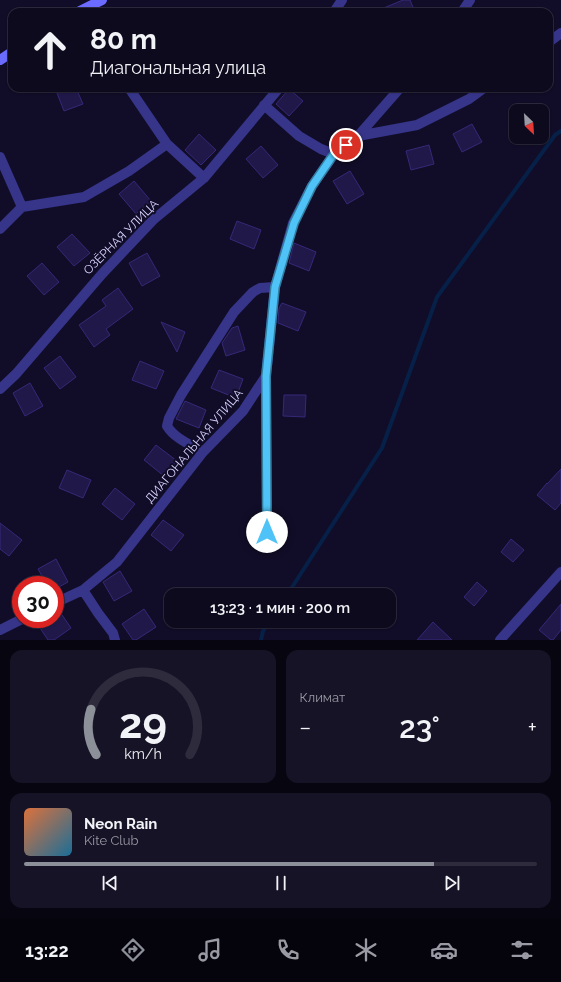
<!DOCTYPE html>
<html lang="ru">
<head>
<meta charset="utf-8">
<style>
  :root { --surface:#0d0a1e; --page:#161327; --text:#f1f3f6; --muted:#9a9aa4; --line:#2d2b3c; --accent:#8c9099 }
  body { margin:0; font-family:Raleway,sans-serif; background:var(--page); color:var(--text); height:100vh; display:flex; flex-direction:column; font-size:15px; white-space:nowrap }
  * { box-sizing:border-box; margin:0 }
  p { font-size:13px; color:var(--muted) }
  .icon { flex:none; width:22px; height:22px; fill:none; stroke:currentColor; stroke-width:2; stroke-linecap:round; stroke-linejoin:round }
  .map { position:relative; height:640px; overflow:hidden }
  .drawer { display:flex; flex-direction:column; gap:10px; padding:10px; background:#070610; flex:1 }
  .drawer>* { flex:none }
  .guide { position:absolute; left:8px; top:8px; width:545px; height:84px; border-radius:12px; box-shadow:0 1px 3px #0004,0 0 0 1px var(--line); background:#0d0a1e; color:var(--text); overflow:hidden }
  .needle { width:26px; rotate:155deg }
  .tools { position:absolute; left:509px; top:104px; display:grid; gap:8px }
  .tools a { display:grid; place-items:center; width:40px; height:40px; border-radius:8px; background:var(--surface); box-shadow:0 1px 3px #0004,0 0 0 1px var(--line); font-size:20px }
  .speed { position:absolute; left:12px; top:576px; display:flex; gap:8px; font-size:20px; font-weight:700; text-align:center }
  .speed>* { display:grid; place-content:center; width:52px; height:52px; border-radius:50%; background:var(--surface); box-shadow:0 1px 3px #0004,0 0 0 1px var(--line); line-height:1 }
  .speed .limit { border:6px solid #d22; background:#fff; color:#111 }
  .pin { position:absolute; display:grid; place-items:center; width:34px; height:34px; color:#fff; margin:-17px; border:2px solid #fff; border-radius:50%; box-shadow:0 1px 4px #0007 }
  .me { position:absolute; width:44px; margin:-22px; rotate:0deg; stroke-linejoin:round; filter:drop-shadow(0 0 3px #0008) }
  .turn { display:flex; align-items:center; gap:14px; height:84px; padding:0 16px; font-size:18px }
  .turn .icon { width:52px; height:52px; stroke-width:2.5 }
  .turn b { display:block; font-size:28px; line-height:34px }
  .big { font-size:30px; font-weight:600; line-height:1.1 }
  .drawer .card { flex:1; display:flex; flex-direction:column; justify-content:center; gap:6px; min-width:0; padding:0 14px; border-radius:12px; background:var(--page) }
  .drawer .dial { align-items:center; gap:0 }
  .dial svg { height:104px; overflow:visible; fill:none; stroke:var(--line); stroke-width:7; stroke-linecap:round; text-anchor:middle }
  .dial text { fill:var(--text); stroke:none }
  .song { display:flex; align-items:center; gap:12px }
  .cover { width:48px; height:48px; border-radius:6px; background:linear-gradient(135deg,hsl(20 70% 55%),hsl(200 70% 35%)) }
  .played { height:4px; border-radius:2px; background:linear-gradient(90deg,var(--accent) 80%,var(--line) 80%) }
  .keys { display:flex; justify-content:space-around; direction:ltr }
  .heat { display:flex; justify-content:space-between; align-items:center; font-size:22px; direction:ltr }
  .drawer .tiles { flex:1; display:grid; gap:10px; grid-template-columns:1fr 1fr }
  .card:last-child { grid-column:span 2 }
  .trip { position:absolute; left:164px; top:588px; width:232px; height:40px; border-radius:12px; background:var(--surface); box-shadow:0 1px 3px #0004,0 0 0 1px var(--line); font-weight:600; line-height:40px; text-align:center }
  .menu { display:flex; height:64px; justify-content:space-around; align-items:center; background:#05040c; color:var(--muted) }
  .menu .icon { width:28px; height:28px }
  .menu .selected { color:var(--accent) }
  .menu b { font-size:18px; color:var(--text) }
  .map>svg:first-child { display:block }
  .lines { fill:none; stroke-linecap:round; stroke-linejoin:round }
  .stream { stroke:#062048; stroke-width:4 }
  .building { fill:#21184a; stroke:#362878 }
  .street { stroke:#36358a; stroke-width:10 }
  .secondary { stroke:#6b6bff; stroke-width:10 }
  .route-casing { stroke:#337fa1; stroke-width:10 }
  .route { stroke:#4fc3f7; stroke-width:7 }
  .labels { text-anchor:middle; stroke-width:4; stroke-linejoin:round; paint-order:stroke }
  .street-label { font-size:12px; fill:#d8d4ff; stroke:#110d28 }
</style>
</head>
<body>
<div class="map">
<svg width="561" height="640" viewBox="0 0 561 640">
  <rect width="100%" height="100%" fill="#110d28"/>
  <g class="lines">
    <!-- stream -->
    <path class="stream" d="M287,595L382,448L437,297L555,135L561,131
      M261,640L263,631L270,621"/>
  </g>
  <!-- building -->
  <path class="building" d="M403,0H410L415,12H374Z
    M55,88H76L83,104L64,111Z
    M289,89L303,101L289,116L276,104Z
    M472,124L482,142L462,152L453,134Z
    M199,134L216,150L201,165L185,150Z
    M429,145L434,164L411,170L406,151Z
    M261,146L278,165L263,178L246,159Z
    M350,171L364,194L347,204L333,181Z
    M134,181L151,201L136,214L119,194Z
    M237,221L261,230L254,249L230,239Z
    M72,234L90,253L74,266L57,247Z
    M294,243L316,252L309,271L289,263Z
    M147,253L160,276L142,286L129,263Z
    M42,263L59,282L44,295L27,276Z
    M118,288L133,309L106,329L110,335L94,347L79,325L106,306L102,300Z
    M282,303L306,312L298,331L278,323L279,308Z
    M161,322L185,332L177,352Z
    M238,326L245,350L226,356L222,343L232,328Z
    M60,356L76,377L60,389L44,368Z
    M140,361L164,371L156,389L132,380Z
    M219,370L243,379L236,398L211,388Z
    M30,383L43,406L25,416L13,393Z
    M284,395H306L305,417L283,416Z
    M185,401L206,410L199,428L176,419Z
    M156,445L177,461L164,476L144,460Z
    M561,469V503L555,510L537,495L547,483V484Z
    M67,470L91,480L83,498L59,488Z
    M115,488L135,504L122,520L102,504Z
    M163,520L184,535L171,551L151,535Z
    M0,523L22,540L9,556L0,549Z
    M511,539L524,550L513,562L501,552Z
    M56,559L68,582L55,589V585H47L38,569Z
    M120,571L132,591L114,601L103,582Z
    M477,582L487,591L474,606L464,597Z
    M561,604V630L553,640H551L539,630Z
    M55,609H58L71,628L54,640H48L38,625L47,619H55Z
    M144,609L156,627L136,640H133L122,624Z
    M433,622L452,640H417Z"/>
  <g class="lines">
    <!-- street -->
    <path class="street" d="M334,12L342,0
      M462,12L470,0
      M549,42L561,33
      M129,88L167,144L204,178
      M264,105L299,136L321,149L334,154
      M358,136L417,125L469,99L484,88
      M0,157L22,207
      M0,229L22,207L84,197L129,171L167,144
      M266,376L267,532
      M0,389L16,374L102,274L153,220L204,178L279,88
      M203,452C191,445 174,438 167,426L169,418L181,395L234,312L253,292L260,288L275,287
      M83,590L98,613L113,633L115,640
      M55,603L83,590L117,562L203,452L243,411L266,376L275,287L293,223L312,186L334,154L358,136L400,88
      M0,630L22,619
      M500,640L561,572"/>
    <!-- secondary -->
    <path class="secondary" d="M78,12L102,0
      M0,60L12,52"/>
  </g>
  <g class="lines">
    <defs>
      <path id="route" d="M267,532L266,376L275,287L294,223L312,186L334,154L346,145"/>
    </defs>
    <!-- route casing -->
    <use href="#route" class="route-casing"/>
    <!-- route -->
    <use href="#route" class="route"/>
  </g>
  <g class="labels">
    <!-- street labels -->
    <g class="street-label">
      <text transform="translate(121 237) rotate(-45)" y="4">ОЗЁРНАЯ УЛИЦА</text>
      <text transform="translate(194 446) rotate(-50)" y="4">ДИАГОНАЛЬНАЯ УЛИЦА</text>
    </g>
  </g>
</svg>
<div class="tools">
<a><svg class="needle" viewBox="-14 -14 28 28"><path d="M0-13l5 13h-10z" fill="#e53935"/><path d="M0 13l5-13h-10z" fill="#9a9aa4"/></svg></a>
</div>
<div class="speed"><div class="limit">30</div></div>
<div class="pin" style="left:346px;top:145px;background:#d93025"><svg class="icon" aria-label="arrive" viewBox="0 0 24 24"><path d="M6 21V4h12l-3 4 3 4H6"/></svg></div>
<svg class="me" style="left:267px;top:532px" viewBox="-20 -20 40 40"><circle r="19" fill="#fff"/><path d="M0-13L10 11 0 6-10 11z" fill="#4fc3f7"/></svg>
<div class="trip">13:23 · 1 мин · 200 m</div>
<div class="guide">
<div class="turn"><svg class="icon" aria-label="ahead" viewBox="0 0 24 24"><path d="M12 20V5M6 11l6-6 6 6"/></svg><div><b>80 m</b>Диагональная улица</div></div>
</div>
</div>
<section class="drawer">
<div class="tiles">
<div class="card dial"><svg viewBox="0 0 100 80">
<path d="M14 69A42 42 0 1 1 86 69"/>
<path d="M14 69A42 42 0 0 1 10 34" stroke="#8c9099"/>
<text x="50" y="56" font-size="32" font-weight="700">29</text>
<text x="50" y="72" font-size="11">km/h</text>
</svg></div>
<div class="card"><p>Климат</p>
<div class="heat"><a>−</a><b class="big">23°</b><a>+</a></div>
</div>
<div class="card">
<div class="song"><i class="cover"></i><div><b>Neon Rain</b><p>Kite Club</p></div></div>
<div class="played"></div>
<div class="keys"><svg class="icon" aria-label="previous" viewBox="0 0 24 24"><path d="M18 5L8 12l10 7zM5 5v14"/></svg><svg class="icon" aria-label="pause" viewBox="0 0 24 24"><path d="M8 5v14M16 5v14"/></svg><svg class="icon" aria-label="next" viewBox="0 0 24 24"><path d="M6 5l10 7-10 7zM19 5v14"/></svg></div>
</div>
</div>
</section>
<nav class="menu">
<b>13:22</b>
<svg class="icon selected" aria-label="directions" viewBox="0 0 24 24"><path d="M12 3l9 9-9 9-9-9zM9 14v-3h6M13 9l2 2-2 2"/></svg>
<svg class="icon" aria-label="music" viewBox="0 0 24 24"><path d="M9 18V5l10-2v13"/><circle cx="6" cy="18" r="3"/><circle cx="16" cy="16" r="3"/></svg>
<svg class="icon" aria-label="phone" viewBox="0 0 24 24"><path d="M5 4h4l2 5-3 2q2 4 5 5l2-3 5 2v4C11 20 4 13 5 4z"/></svg>
<svg class="icon" aria-label="climate" viewBox="0 0 24 24"><path d="M12 3v18M4 7l16 10M4 17L20 7"/></svg>
<svg class="icon" aria-label="car" viewBox="0 0 24 24"><path d="M5 17H2v-5l4-1 3-4h7l3 4 3 1v5h-3M9 17h6M6 11h13"/><circle cx="7" cy="17" r="2"/><circle cx="17" cy="17" r="2"/></svg>
<svg class="icon" aria-label="filters" viewBox="0 0 24 24"><path d="M4 7h16M4 17h16"/><circle cx="9" cy="7" r="2"/><circle cx="15" cy="17" r="2"/></svg>
</nav>
</body>
</html>
